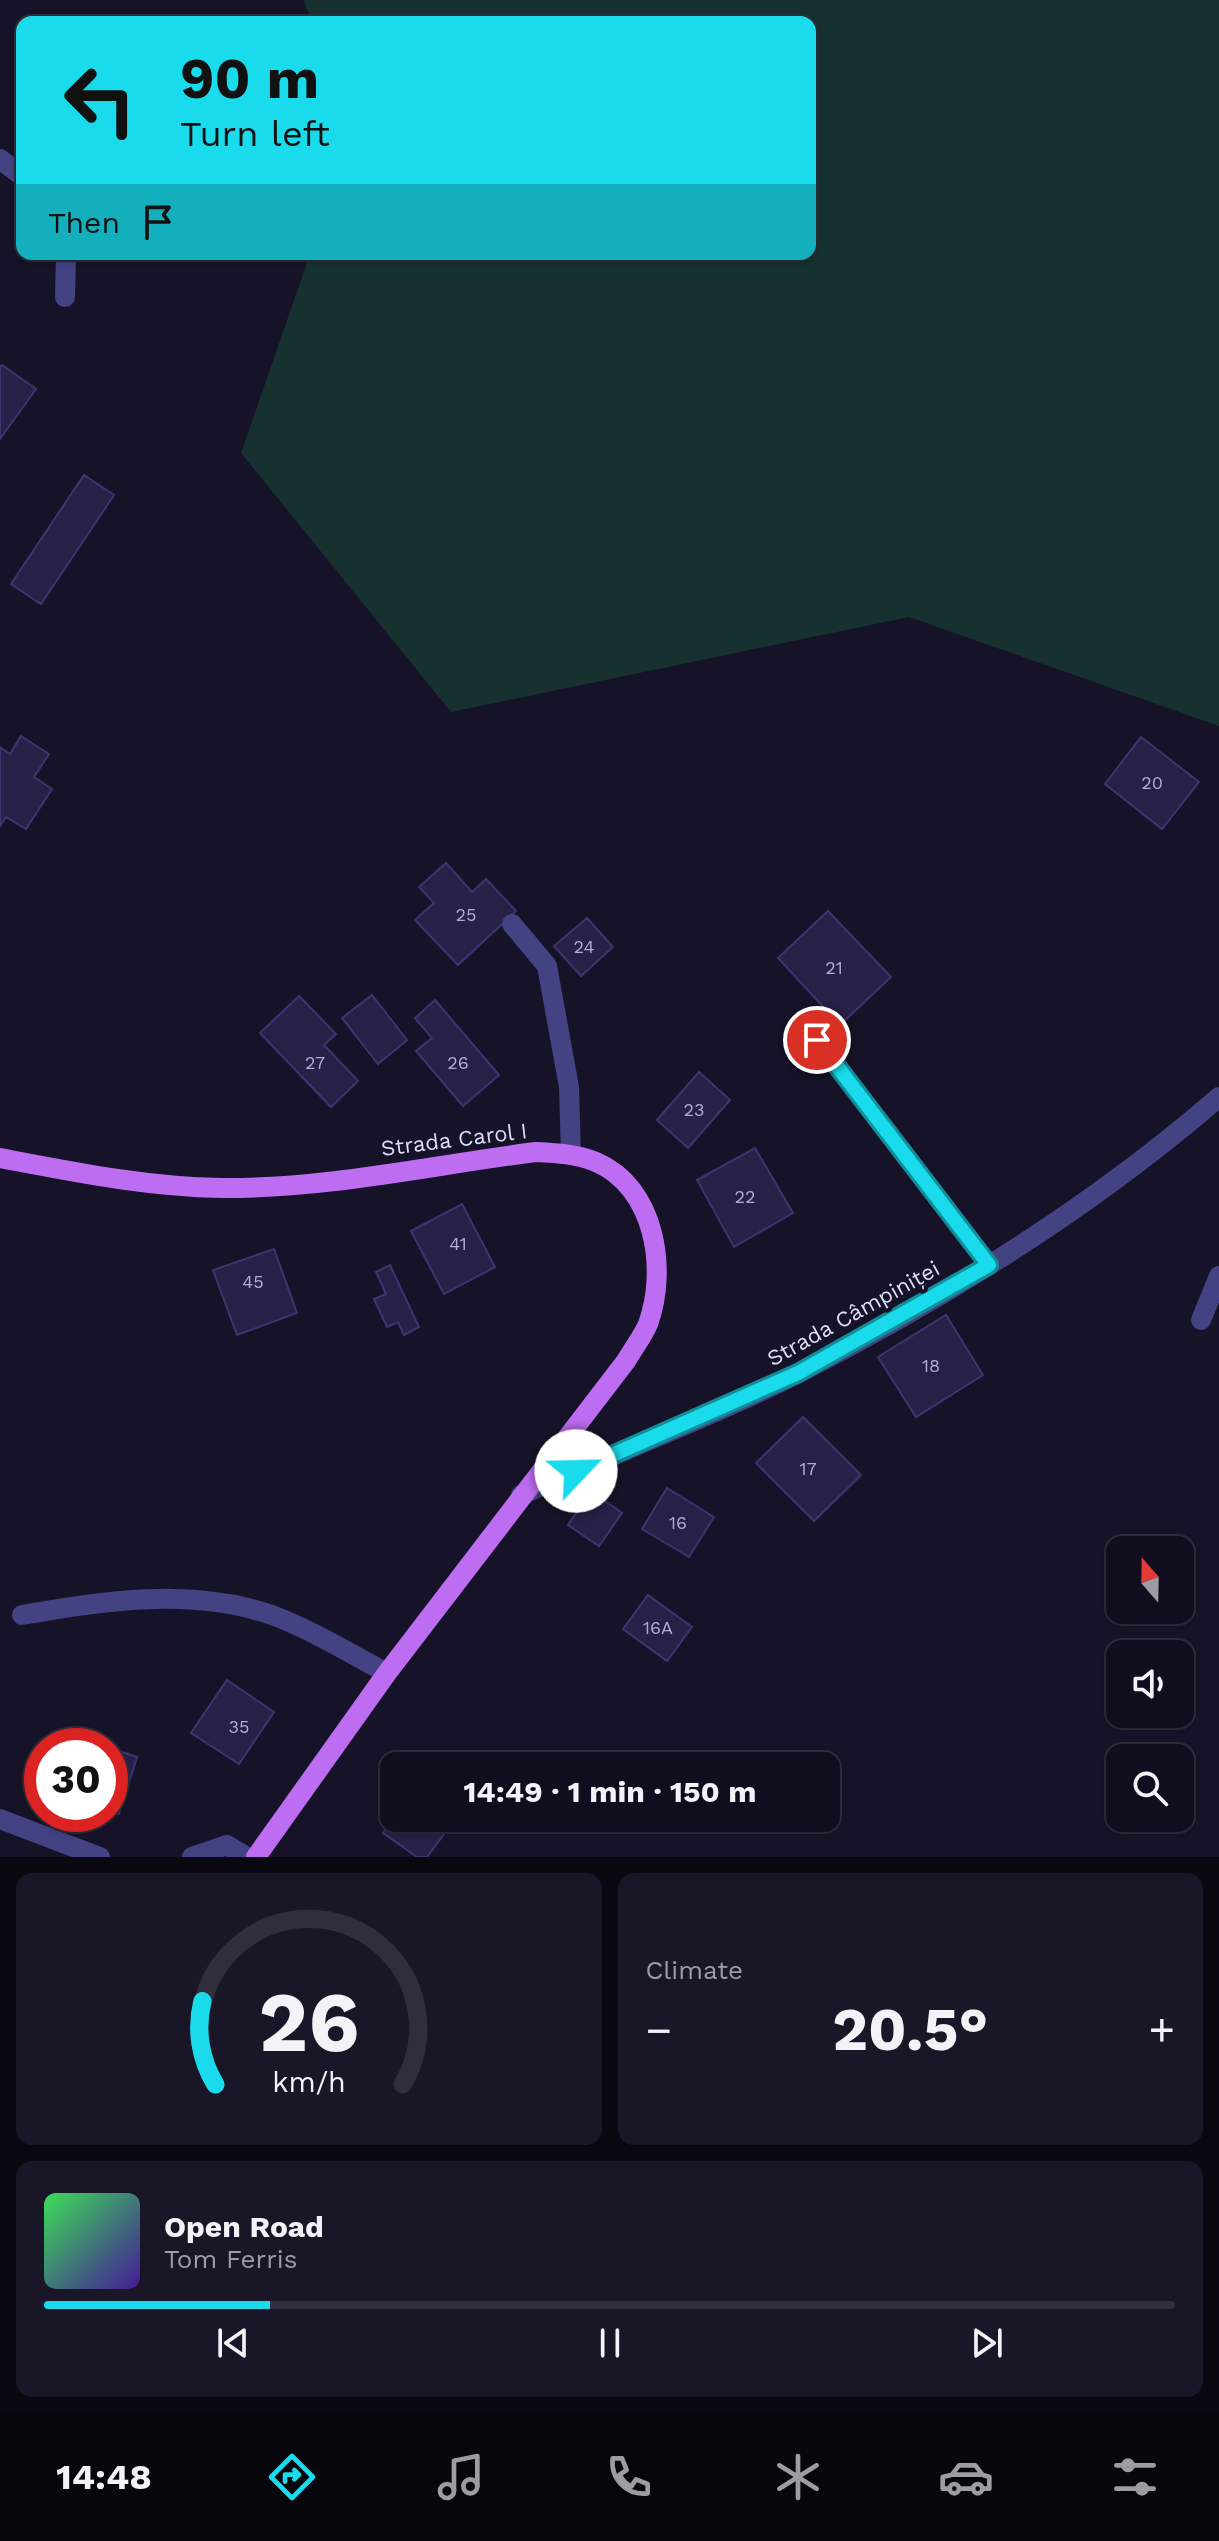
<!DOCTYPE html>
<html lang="en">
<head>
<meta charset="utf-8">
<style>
  :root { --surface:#100e1e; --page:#191727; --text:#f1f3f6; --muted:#9c9ca4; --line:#302e3c; --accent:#19dbeb }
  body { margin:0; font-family:"Work Sans",sans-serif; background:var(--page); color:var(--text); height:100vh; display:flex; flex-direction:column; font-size:30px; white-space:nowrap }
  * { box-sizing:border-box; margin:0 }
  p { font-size:26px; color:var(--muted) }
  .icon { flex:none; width:44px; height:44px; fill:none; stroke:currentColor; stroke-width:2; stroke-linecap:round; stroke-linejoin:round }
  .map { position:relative; height:1857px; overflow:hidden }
  .panel { display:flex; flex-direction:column; gap:16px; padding:16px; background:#090810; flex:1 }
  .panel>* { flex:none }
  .banner { position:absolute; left:16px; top:16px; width:800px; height:244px; border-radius:16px; box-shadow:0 2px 6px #0004,0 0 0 2px var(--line); background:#19dbeb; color:#111; overflow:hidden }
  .needle { width:52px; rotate:340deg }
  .fabs { position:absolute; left:1106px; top:1536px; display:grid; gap:16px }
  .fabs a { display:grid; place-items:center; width:88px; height:88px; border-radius:16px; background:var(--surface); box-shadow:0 2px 6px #0004,0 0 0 2px var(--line); font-size:40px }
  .speed { position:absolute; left:24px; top:1728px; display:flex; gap:16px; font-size:40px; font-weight:700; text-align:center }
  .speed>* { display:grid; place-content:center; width:104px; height:104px; border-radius:50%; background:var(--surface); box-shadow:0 2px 6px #0004,0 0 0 2px var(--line); line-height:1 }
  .speed .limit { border:12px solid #d22; background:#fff; color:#111 }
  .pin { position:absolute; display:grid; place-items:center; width:68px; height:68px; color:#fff; margin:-34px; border:4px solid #fff; border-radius:50%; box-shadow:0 2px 8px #0007 }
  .me { position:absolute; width:88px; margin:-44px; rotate:66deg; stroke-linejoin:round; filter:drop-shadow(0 0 6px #0008) }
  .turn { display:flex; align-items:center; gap:28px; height:168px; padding:0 32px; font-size:36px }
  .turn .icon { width:104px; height:104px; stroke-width:2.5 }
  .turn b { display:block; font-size:56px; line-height:68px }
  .then { display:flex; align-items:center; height:76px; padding:0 32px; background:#0003; gap:16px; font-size:30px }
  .big { font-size:60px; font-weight:700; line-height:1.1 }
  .panel .widget { flex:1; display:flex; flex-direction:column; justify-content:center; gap:12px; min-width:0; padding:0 28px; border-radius:16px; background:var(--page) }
  .panel .dial { align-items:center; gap:0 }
  .dial svg { height:208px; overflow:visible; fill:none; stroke:var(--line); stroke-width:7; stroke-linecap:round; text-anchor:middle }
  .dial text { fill:var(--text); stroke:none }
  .song { display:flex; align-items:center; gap:24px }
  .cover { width:96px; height:96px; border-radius:12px; background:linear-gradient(135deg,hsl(130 70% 55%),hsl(260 70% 35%)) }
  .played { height:8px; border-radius:4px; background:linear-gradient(90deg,var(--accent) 20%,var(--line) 20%) }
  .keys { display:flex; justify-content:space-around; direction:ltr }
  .heat { display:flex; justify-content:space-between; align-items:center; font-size:44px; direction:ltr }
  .panel .tiles { flex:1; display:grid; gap:16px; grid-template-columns:1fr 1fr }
  .widget:last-child { grid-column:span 2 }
  .trip { position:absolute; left:380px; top:1752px; width:460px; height:80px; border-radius:16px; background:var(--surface); box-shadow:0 2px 6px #0004,0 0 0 2px var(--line); font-weight:700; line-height:80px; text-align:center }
  .dock { display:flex; height:128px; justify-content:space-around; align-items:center; background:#06060c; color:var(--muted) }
  .dock .icon { width:56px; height:56px }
  .dock .active { color:var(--accent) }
  .dock b { font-size:36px; color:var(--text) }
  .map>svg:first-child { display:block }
  .green { fill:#163130 }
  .building { fill:#272047; stroke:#3f3471; stroke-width:2 }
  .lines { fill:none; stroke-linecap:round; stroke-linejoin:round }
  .minor { stroke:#434282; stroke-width:20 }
  .major { stroke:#bd6df2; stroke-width:20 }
  .route-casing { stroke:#108e99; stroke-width:20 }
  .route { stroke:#19dbeb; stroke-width:14 }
  .labels { text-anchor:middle; stroke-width:8; stroke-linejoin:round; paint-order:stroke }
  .number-label { font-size:18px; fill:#b1adcf }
  .street-label { font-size:22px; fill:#dfdcfc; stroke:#161328 }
</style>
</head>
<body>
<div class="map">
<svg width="1219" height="1857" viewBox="0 0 1219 1857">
  <rect width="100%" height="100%" fill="#161328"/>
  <!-- green -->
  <path class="green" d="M303,0H1219V726L909,617L451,712L241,453L310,254H810V22H313Z"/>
  <!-- building -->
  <path class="building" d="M2,365L36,389L0,439V367Z
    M84,475L114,495L41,604L11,584Z
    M21,736L49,754L34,777L52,789L26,829L6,817L0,826V747L10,754Z
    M1141,737L1199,782L1162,829L1105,784Z
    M446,863L472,892L486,879L516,911L458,965L415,920L434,903L419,887Z
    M828,911L891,977L840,1025L778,958Z
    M587,918L613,947L581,976L554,946Z
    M372,995L407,1040L378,1064L342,1018Z
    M299,996L336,1034L324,1045L358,1081L331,1107L260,1033Z
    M435,1000L499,1075L463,1106L416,1051L432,1038L415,1018Z
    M699,1072L730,1100L688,1148L657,1120Z
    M755,1148L793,1213L734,1247L697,1180Z
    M462,1204L495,1267L444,1294L411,1231Z
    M274,1249L297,1313L237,1335L213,1270Z
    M390,1265L419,1327L404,1335L398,1322L387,1327L374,1299L386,1294L376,1272Z
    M946,1315L983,1375L916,1417L878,1357Z
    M803,1417L861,1475L814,1521L756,1463Z
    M667,1488L714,1517L689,1557L642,1529Z
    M591,1491L622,1513L599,1546L568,1525Z
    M648,1595L692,1627L667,1661L623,1629Z
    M227,1680L274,1712L239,1764L191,1733Z
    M110,1748L137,1757L119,1814L110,1812Z
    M394,1818H456L427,1857H417L383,1833Z"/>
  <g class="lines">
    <!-- minor -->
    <path class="minor" d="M0,159L22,176
      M65,297L66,254
      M512,924L547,966L569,1087L571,1155
      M817,1040L989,1265
      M1201,1320L1219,1276
      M521,1495C613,1454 709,1418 799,1373C947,1297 1093,1206 1219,1097
      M22,1615C104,1601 191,1587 272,1615C312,1630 349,1653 387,1673
      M0,1819L100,1857
      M192,1857L227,1845L247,1857"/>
    <!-- major -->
    <path class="major" d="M0,1158C74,1172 147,1187 222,1188C326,1189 433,1165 536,1152C556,1153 577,1154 596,1162C655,1187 668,1269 648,1324C643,1336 633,1349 626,1361L387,1673L256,1857"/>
  </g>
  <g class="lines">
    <defs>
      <path id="route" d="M576,1471L798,1373L989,1265L817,1040"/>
    </defs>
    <!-- route casing -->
    <use href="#route" class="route-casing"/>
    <!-- route -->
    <use href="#route" class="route"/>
  </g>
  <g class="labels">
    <!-- number labels -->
    <g class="number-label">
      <text x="1152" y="789">20</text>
      <text x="466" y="921">25</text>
      <text x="584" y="953">24</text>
      <text x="834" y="974">21</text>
      <text x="315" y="1069">27</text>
      <text x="458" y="1069">26</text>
      <text x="694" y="1116">23</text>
      <text x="745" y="1203">22</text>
      <text x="458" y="1250">41</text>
      <text x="253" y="1288">45</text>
      <text x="931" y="1372">18</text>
      <text x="808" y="1475">17</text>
      <text x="678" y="1529">16</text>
      <text x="658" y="1634">16A</text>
      <text x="239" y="1733">35</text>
    </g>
    <!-- street labels -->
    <g class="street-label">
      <text transform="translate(454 1139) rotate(-7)" y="8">Strada Carol I</text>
      <text transform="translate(853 1313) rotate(-29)" y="8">Strada Câmpiniței</text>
    </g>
  </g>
</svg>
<div class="fabs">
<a><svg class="needle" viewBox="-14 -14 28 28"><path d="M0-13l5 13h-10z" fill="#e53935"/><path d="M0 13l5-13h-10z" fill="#9c9ca4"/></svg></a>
<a><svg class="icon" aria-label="sound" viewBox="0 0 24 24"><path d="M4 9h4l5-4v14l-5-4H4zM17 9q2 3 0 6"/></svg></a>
<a><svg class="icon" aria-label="search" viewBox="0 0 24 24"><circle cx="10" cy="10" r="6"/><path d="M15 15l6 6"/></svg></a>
</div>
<div class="speed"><div class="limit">30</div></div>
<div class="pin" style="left:817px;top:1040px;background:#d93025"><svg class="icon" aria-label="arrive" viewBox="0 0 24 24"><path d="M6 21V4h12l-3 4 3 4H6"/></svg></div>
<svg class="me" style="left:576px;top:1471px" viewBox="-20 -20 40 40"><circle r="19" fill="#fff"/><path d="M0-13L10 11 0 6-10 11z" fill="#19dbeb"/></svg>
<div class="trip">14:49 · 1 min · 150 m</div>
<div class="banner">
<div class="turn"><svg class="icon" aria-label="left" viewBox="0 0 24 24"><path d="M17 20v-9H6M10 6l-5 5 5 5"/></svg><div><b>90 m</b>Turn left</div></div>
<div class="then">Then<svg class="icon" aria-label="arrive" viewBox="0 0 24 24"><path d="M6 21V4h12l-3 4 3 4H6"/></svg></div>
</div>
</div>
<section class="panel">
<div class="tiles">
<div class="widget dial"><svg viewBox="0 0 100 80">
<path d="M14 69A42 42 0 1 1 86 69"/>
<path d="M14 69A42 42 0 0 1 9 37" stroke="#19dbeb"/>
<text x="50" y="56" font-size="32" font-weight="700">26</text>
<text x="50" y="72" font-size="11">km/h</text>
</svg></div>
<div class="widget"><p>Climate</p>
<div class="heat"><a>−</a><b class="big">20.5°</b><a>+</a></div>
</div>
<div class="widget">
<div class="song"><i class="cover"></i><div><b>Open Road</b><p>Tom Ferris</p></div></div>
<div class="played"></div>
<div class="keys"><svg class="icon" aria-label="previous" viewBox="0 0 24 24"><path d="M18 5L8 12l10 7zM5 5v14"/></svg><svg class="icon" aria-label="pause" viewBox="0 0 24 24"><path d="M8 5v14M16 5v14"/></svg><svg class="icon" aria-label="next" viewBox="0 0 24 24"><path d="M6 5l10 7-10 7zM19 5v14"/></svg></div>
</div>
</div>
</section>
<nav class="dock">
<b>14:48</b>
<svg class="icon active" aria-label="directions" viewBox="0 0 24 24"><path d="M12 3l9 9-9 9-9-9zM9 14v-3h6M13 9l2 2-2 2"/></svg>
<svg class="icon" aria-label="music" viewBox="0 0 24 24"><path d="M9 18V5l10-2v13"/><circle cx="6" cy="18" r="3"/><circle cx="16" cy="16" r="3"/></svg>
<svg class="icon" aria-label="phone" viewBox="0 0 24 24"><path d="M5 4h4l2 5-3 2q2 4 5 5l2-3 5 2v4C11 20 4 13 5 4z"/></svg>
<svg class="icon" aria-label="climate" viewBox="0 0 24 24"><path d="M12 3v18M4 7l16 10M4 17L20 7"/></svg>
<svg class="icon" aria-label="car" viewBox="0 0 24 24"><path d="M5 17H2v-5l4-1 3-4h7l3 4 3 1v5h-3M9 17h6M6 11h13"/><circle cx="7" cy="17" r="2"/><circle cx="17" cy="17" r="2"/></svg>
<svg class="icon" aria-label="filters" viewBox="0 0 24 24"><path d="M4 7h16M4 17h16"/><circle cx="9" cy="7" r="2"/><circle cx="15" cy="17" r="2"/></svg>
</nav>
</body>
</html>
